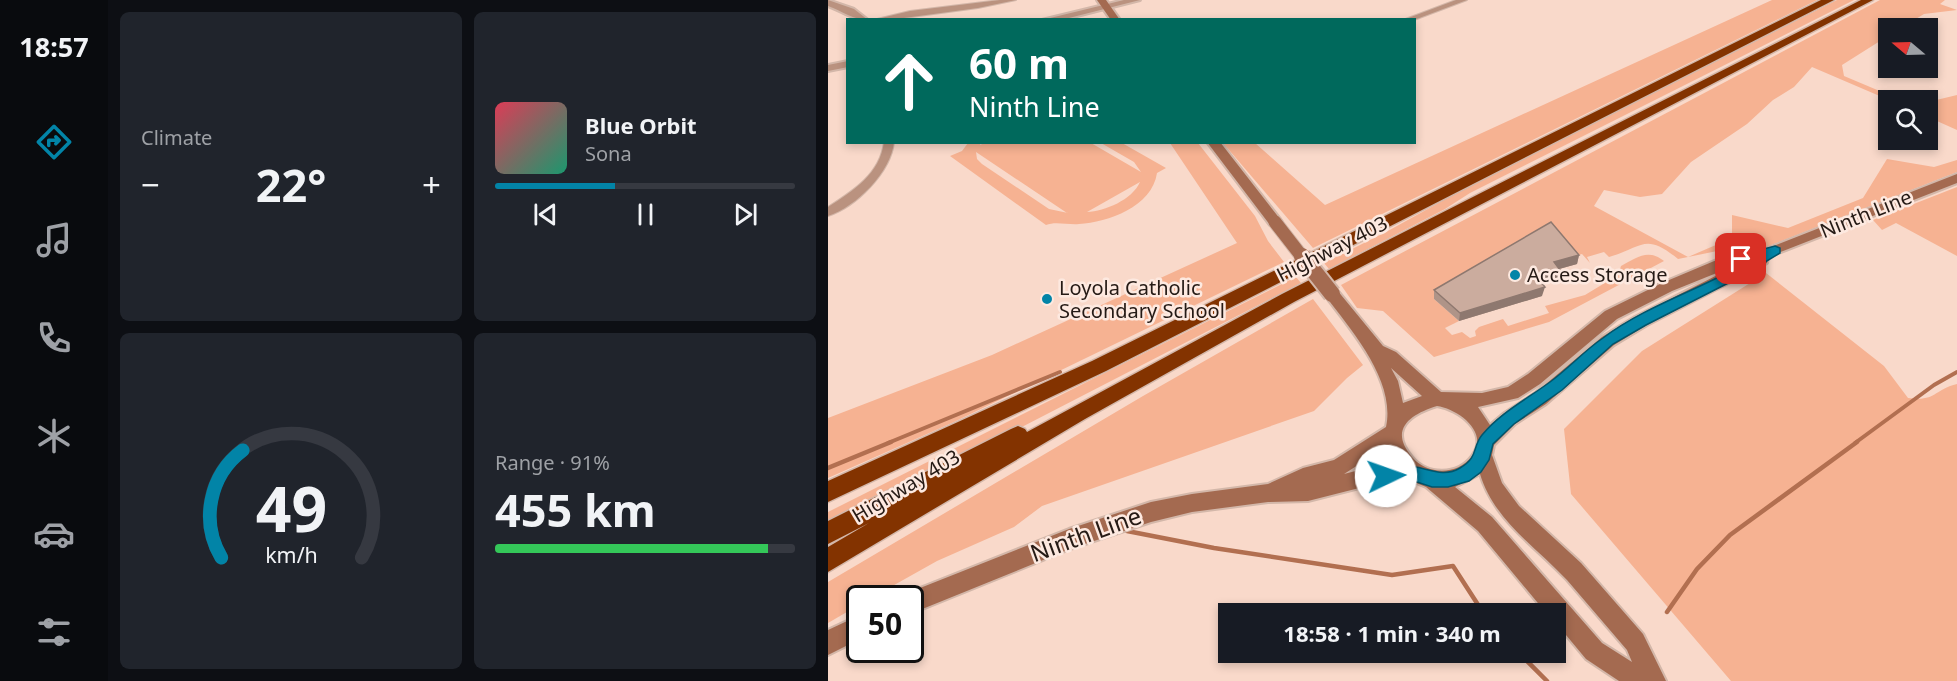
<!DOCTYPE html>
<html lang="en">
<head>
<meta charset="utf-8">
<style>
  :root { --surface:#171b24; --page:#20242c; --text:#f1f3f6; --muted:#9ea1a6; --line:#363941; --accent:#0284a7 }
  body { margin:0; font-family:"Noto Sans",sans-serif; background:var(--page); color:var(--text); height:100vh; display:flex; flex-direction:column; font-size:22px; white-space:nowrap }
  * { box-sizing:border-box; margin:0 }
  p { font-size:20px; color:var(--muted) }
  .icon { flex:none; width:33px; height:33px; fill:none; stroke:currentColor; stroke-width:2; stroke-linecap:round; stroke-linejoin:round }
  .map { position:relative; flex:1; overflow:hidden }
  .side { display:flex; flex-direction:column; gap:12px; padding:12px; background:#0d0f14; width:720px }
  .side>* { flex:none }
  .hud { position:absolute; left:18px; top:18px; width:570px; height:126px; border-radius:0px; box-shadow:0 3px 9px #0003; background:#00695c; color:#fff; overflow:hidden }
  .needle { width:39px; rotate:289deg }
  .tools { position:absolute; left:1050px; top:18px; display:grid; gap:12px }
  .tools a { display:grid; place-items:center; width:60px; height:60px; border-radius:0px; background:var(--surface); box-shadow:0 3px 9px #0003; font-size:30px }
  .speed { position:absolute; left:18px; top:585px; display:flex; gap:12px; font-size:30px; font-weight:700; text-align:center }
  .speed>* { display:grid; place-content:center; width:78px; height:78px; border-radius:50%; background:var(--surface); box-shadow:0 3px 9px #0003; line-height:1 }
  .speed .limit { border:3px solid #111; border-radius:9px; background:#fff; color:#111 }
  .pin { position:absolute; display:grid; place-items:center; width:51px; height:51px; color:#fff; margin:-26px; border-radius:12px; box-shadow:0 3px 9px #0006 }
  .me { position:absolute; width:66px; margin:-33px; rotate:87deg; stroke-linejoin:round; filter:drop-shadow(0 0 4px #0008) }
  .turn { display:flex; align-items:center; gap:21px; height:126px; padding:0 24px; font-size:27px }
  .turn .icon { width:78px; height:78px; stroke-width:2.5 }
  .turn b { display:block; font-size:42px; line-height:51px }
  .big { font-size:45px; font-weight:700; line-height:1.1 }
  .side .card { flex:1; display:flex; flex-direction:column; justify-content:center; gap:9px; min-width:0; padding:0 21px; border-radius:9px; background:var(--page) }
  .side .dial { align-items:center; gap:0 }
  .dial svg { height:156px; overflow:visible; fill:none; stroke:var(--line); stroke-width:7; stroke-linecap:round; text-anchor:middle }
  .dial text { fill:var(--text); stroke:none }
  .song { display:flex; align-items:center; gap:18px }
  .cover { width:72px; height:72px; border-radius:9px; background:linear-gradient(135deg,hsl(350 70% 55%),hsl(160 70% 35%)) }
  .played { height:6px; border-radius:3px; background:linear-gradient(90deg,var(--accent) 40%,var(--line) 40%) }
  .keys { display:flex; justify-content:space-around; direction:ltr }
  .heat { display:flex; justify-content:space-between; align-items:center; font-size:33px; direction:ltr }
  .charge { height:9px; border-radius:4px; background:linear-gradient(90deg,#34c759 91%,var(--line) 0) }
  .side .tiles { flex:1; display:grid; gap:12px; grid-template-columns:repeat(2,1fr) }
  .trip { position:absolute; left:390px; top:603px; width:348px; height:60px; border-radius:0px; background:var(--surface); box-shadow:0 3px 9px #0003; font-weight:700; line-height:60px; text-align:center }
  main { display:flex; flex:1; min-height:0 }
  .menu { display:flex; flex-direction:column; width:108px; justify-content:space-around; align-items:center; background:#090b0e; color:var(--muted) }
  .menu .icon { width:42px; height:42px }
  .menu .current { color:var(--accent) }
  .menu b { font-size:27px; color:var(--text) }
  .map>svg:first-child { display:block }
  .green { fill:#f6b292; fill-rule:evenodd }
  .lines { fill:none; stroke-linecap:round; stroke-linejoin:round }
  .stream-far1 { stroke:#b26f50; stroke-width:4 }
  .stream { stroke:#b26f50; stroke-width:4.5 }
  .minor-casing { stroke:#d3b7a9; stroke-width:2 }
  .tertiary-casing { stroke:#d3b7a9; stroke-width:4 }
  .secondary-casing { stroke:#d3b7a9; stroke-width:4 }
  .motorway-casing { stroke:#d3b7a9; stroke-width:3 }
  .minor { fill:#ba927f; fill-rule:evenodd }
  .tertiary { fill:#ba927f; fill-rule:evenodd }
  .secondary { fill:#a46a50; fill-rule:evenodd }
  .motorway { fill:#833300; fill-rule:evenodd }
  .secondary-bridge-far1-casing { stroke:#d3b7a9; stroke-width:15; stroke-linecap:butt }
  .secondary-bridge-casing { stroke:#d3b7a9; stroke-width:20; stroke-linecap:butt }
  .secondary-bridge-far1 { stroke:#a46a50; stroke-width:13 }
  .secondary-bridge { stroke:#a46a50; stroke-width:16 }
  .wall { fill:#af9488 }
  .shaded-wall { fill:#8e786f }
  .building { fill:#cbac9e; stroke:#8e786f; stroke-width:1.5 }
  .route { fill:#0284a7; stroke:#01566d; stroke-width:1.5 }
  .poi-dot { fill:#0284a7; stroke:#fde9e0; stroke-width:2 }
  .labels { text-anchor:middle; stroke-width:5; stroke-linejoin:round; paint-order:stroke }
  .street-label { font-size:20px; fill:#251a15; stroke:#fde9e0 }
  .poi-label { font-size:20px; fill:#251a15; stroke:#fde9e0; text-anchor:start }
  .near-street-label { font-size:24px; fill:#251a15; stroke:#fde9e0 }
</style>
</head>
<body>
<main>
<nav class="menu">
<b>18:57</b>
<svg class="icon current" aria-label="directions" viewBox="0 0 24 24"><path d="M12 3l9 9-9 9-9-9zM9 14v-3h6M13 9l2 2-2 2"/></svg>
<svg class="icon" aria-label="music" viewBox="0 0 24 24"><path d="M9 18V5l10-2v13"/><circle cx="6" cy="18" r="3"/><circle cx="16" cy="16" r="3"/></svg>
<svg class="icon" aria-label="phone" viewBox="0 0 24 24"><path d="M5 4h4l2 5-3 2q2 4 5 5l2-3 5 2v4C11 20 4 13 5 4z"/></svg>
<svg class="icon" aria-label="climate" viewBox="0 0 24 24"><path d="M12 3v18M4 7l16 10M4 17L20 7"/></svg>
<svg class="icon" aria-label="car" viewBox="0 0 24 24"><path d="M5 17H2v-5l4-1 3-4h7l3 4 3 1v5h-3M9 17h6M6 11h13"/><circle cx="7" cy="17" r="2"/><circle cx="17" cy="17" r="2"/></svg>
<svg class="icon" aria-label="filters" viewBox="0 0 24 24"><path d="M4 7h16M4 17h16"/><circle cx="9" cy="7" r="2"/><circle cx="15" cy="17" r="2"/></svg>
</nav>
<section class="side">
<div class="tiles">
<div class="card"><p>Climate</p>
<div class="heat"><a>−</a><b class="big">22°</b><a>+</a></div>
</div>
<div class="card">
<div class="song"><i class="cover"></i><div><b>Blue Orbit</b><p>Sona</p></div></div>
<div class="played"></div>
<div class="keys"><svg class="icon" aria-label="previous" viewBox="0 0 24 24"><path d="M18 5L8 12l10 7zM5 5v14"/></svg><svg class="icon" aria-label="pause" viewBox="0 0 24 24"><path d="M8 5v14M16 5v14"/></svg><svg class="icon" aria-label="next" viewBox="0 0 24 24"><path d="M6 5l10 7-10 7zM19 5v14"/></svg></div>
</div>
<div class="card dial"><svg viewBox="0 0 100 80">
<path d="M14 69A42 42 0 1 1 86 69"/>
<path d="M14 69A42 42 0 0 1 25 14" stroke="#0284a7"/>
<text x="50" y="56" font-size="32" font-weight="700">49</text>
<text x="50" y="72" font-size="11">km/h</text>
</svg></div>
<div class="card"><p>Range · 91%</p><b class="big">455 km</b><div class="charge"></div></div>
</div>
</section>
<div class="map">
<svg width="1129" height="681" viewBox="0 0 1129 681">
  <rect width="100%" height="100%" fill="#f9d9ca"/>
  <!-- green -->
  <path class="green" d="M944,0H989L485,248L395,143H427L497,205Z
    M1009,0H1026L642,193L617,209L501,269L496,263L558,232L645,184Z
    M1052,0H1117L1112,4L1129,10L1096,14L1073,28H1060V36L1014,65L1016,76L1073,100H1061L984,67L966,87L945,100L919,124L863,162L834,194L812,197L776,190L766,206L860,257L904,238V215L960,228L1035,198L1059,159L1106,167L1129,160V172L938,247L933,242L860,257L850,259C817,232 815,247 781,257L776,252L759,257L762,263L754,254L606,299L631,321L617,328L624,335L634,332L642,338L648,336L647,331L651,327L675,319L680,326L721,313L717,306L757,295L790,275L793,266C808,258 820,248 836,261L721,322L606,357L555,311L529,308L513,285Z
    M1129,95V130L1100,117V102Z
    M158,142L263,143L313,172L306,162L273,143H294L338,168L329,173C324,207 280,222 251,224C240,225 227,221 218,225L122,156L134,151L140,143H153L152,145ZM148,152L239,213H240L221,209L154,164L149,159ZM312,182C304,200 277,211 259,212Z
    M342,143H370L427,216L440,241L456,262L126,422L0,478V418L164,355L409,243Z
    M1129,187V256L1068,223L1054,230L1045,220Z
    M938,273L1056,366L1080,398C1108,402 1105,390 1129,384V681H903L743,494L736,429L814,351Z
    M468,277L473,283L0,527V512Z
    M485,299L535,365L519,378L486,411L214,506L186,527L109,561L43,598H32L31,605L0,623V582L315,396Z"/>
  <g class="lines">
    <!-- stream-far1 -->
    <path class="stream-far1" d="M60,443L232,372
      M1027,443L1106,385L1129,372"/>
    <!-- stream -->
    <path class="stream" d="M0,468L63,442
      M299,531L386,548L564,575L625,566L656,614
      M839,612L869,569L902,535L1029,442
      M690,652L719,681"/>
    <defs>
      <path id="minor" d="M172,0H188L150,8L61,20H45L82,11Z
        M628,0H639L586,20H575Z
        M56,142H66C63,172 28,207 0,216V207C25,191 52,174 56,142Z"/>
      <path id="tertiary" d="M0,0L26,9L40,20C26,20 14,11 0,6Z
        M296,0H312L233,20H214Z
        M20,61V67L0,71V65Z"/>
      <path id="secondary" d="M269,0H278L292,20H283Z
        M379,142H392L452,219L454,222L452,225H442Z
        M1129,174V183L940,257L939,263L819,325L786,345L718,404L687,424L666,445L664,455L674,483L691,506L753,563L815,634L838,681H791L758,659L728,623V614H719L650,531L598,487L586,482L543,485L480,501L440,502L364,512L323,522L242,549L82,614V598H73L74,595L82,592L241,529L323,502L364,494L440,484L475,468L506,460L558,427C568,381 524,331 499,298L496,294L499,290H509L555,346L568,352L613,392L654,393L680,387L700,374L777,311L834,283L891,259L943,247ZM911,264L807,317L774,337L706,394L675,414L662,425L650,407L690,398L712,384L789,319L844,291ZM563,368L594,396L575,403L570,381ZM609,406C630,409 662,432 644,456C629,476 599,475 584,457C560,429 583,414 609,406ZM558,447L567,465L543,467L516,474ZM652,474C666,520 707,546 739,580C759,603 779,627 799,650L804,662L774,643L664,517L627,487Z
        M32,615V639L0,655V630Z"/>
      <path id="motorway" d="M993,0H1006L278,371L0,502V481L264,361Z
        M1033,0H1045L466,302L257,419L0,572V547L41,523L0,544V521L183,429L190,426L197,429L199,432L454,294Z"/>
    </defs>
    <!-- minor casing -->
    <use href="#minor" class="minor-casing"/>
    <!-- tertiary casing -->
    <use href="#tertiary" class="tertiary-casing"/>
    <!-- secondary casing -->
    <use href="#secondary" class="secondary-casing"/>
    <!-- motorway casing -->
    <use href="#motorway" class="motorway-casing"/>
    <!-- minor -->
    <use href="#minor" class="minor"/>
    <!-- tertiary -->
    <use href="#tertiary" class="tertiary"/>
    <!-- secondary -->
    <use href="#secondary" class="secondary"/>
    <!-- motorway -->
    <use href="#motorway" class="motorway"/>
    <defs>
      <path id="secondary-bridge-far1" d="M447,222L475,258"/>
      <path id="secondary-bridge" d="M474,256L504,294"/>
    </defs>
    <!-- secondary-bridge-far1 casing -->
    <use href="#secondary-bridge-far1" class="secondary-bridge-far1-casing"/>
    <!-- secondary-bridge casing -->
    <use href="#secondary-bridge" class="secondary-bridge-casing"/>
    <!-- secondary-bridge-far1 -->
    <use href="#secondary-bridge-far1" class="secondary-bridge-far1"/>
    <!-- secondary-bridge -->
    <use href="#secondary-bridge" class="secondary-bridge"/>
  </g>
  <!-- wall -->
  <path class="wall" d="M751,255L749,264L731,269L730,279L714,284V296L631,321L606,299V290Z"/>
  <!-- shaded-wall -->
  <path class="shaded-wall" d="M751,255L749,264L724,271L726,262Z
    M732,270L730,279L707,286L709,277Z
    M717,287L714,296L631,321L632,313Z"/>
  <!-- building -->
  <path class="building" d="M723,222L751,255L726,262L732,270L709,277L717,287L632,313L606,290Z"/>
  <!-- route -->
  <path class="route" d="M947,246L952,248V253L914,276L818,325L785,344L734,390L686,424L665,444L661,460L653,472L641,481L620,487H604L586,481L558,483L552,481L550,476L552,471C562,467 578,464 588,467C603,470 617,477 632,468C651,457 644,447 654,435C672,413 699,399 722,382C741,368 756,351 775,338C819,305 874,289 921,261L909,262V256Z"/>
  <!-- markers -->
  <g class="poi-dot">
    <circle cx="687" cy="275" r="6"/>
    <circle cx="219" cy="299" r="6"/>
  </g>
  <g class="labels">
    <!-- street labels -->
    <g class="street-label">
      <text transform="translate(1038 214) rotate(-22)" y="7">Ninth Line</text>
      <text transform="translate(504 249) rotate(-27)" y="7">Highway 403</text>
      <text transform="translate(78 486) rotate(-31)" y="7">Highway 403</text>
    </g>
    <!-- poi labels -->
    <g class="poi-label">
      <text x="699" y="282">Access Storage</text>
      <text x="231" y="295">Loyola Catholic<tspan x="231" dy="23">Secondary School</tspan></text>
    </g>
    <!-- near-street labels -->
    <g class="near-street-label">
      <text transform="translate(258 535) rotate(-20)" y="8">Ninth Line</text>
    </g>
  </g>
</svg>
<div class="tools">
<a><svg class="needle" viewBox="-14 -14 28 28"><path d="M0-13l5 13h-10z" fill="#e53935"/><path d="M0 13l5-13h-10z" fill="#9ea1a6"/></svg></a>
<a><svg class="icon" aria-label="search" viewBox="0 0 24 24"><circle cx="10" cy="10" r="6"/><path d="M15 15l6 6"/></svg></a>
</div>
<div class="speed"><div class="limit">50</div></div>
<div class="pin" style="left:913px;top:259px;background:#d93025"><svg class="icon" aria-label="arrive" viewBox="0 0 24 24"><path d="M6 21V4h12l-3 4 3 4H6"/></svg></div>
<svg class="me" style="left:558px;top:476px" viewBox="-20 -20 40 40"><circle r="19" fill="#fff"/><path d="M0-13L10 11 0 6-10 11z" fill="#0284a7"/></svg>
<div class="trip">18:58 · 1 min · 340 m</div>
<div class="hud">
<div class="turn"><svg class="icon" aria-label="ahead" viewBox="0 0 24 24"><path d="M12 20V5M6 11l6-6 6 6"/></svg><div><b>60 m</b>Ninth Line</div></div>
</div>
</div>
</main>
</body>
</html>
